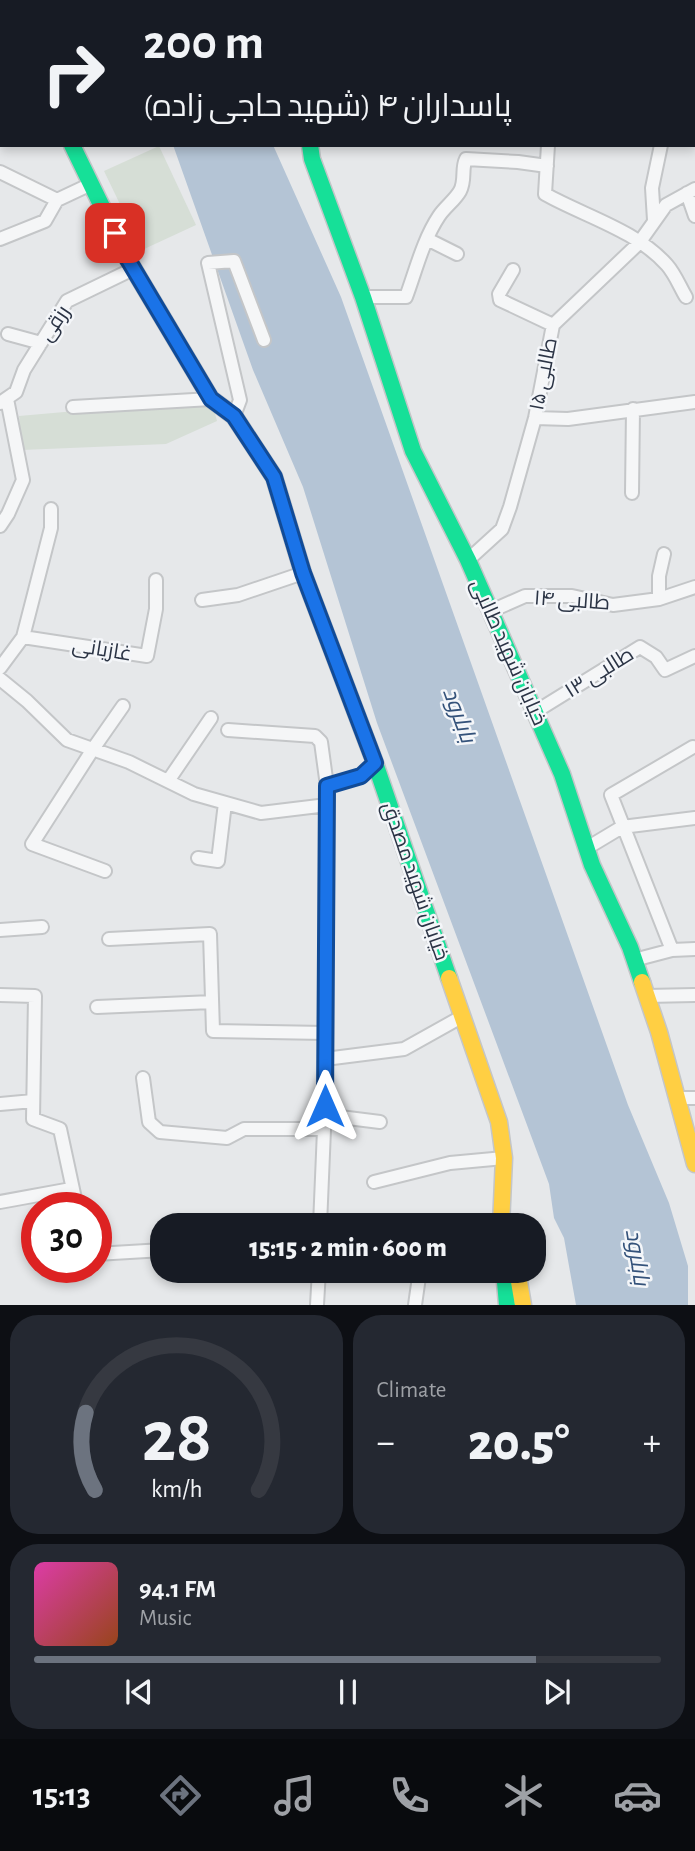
<!DOCTYPE html>
<html lang="en">
<head>
<meta charset="utf-8">
<style>
  :root { --surface:#171b24; --page:#242831; --text:#f1f3f6; --muted:#9ea1a6; --line:#363941; --accent:#6c737f }
  body { margin:0; font-family:"Alegreya Sans",Cairo,sans-serif; background:var(--page); color:var(--text); height:100vh; display:flex; flex-direction:column; font-size:26px; white-space:nowrap }
  * { box-sizing:border-box; margin:0 }
  p { font-size:23px; color:var(--muted) }
  .icon { flex:none; width:38px; height:38px; fill:none; stroke:currentColor; stroke-width:2; stroke-linecap:round; stroke-linejoin:round }
  .map { position:relative; height:1305px; overflow:hidden }
  .side { display:flex; flex-direction:column; gap:10px; padding:10px; background:#0d0f14; flex:1 }
  .side>* { flex:none }
  .top-card { position:absolute; left:0px; top:0px; width:696px; height:147px; box-shadow:0 4px 10px #0003; background:#171b24; color:var(--text); overflow:hidden }
  .speed { position:absolute; left:21px; top:1192px; display:flex; gap:14px; font-size:35px; font-weight:700; text-align:center }
  .speed>* { display:grid; place-content:center; width:91px; height:91px; border-radius:50%; background:var(--surface); box-shadow:0 4px 10px #0003; line-height:1 }
  .speed .limit { border:10px solid #d22; background:#fff; color:#111 }
  .pin { position:absolute; display:grid; place-items:center; width:60px; height:60px; color:#fff; margin:-30px; border-radius:14px; box-shadow:0 4px 10px #0006 }
  .me { position:absolute; width:77px; margin:-38px; rotate:0deg; stroke-linejoin:round; filter:drop-shadow(0 0 5px #0008) }
  .turn { display:flex; align-items:center; gap:24px; height:147px; padding:0 28px; font-size:32px }
  .turn .icon { width:91px; height:91px; stroke-width:2.5 }
  .turn b { display:block; font-size:49px; line-height:60px }
  .big { font-size:52px; font-weight:800; line-height:1.1 }
  .side .tile { flex:1; display:flex; flex-direction:column; justify-content:center; gap:10px; min-width:0; padding:0 24px; border-radius:28px; background:var(--page) }
  .side .dial { align-items:center; gap:0 }
  .dial svg { height:182px; overflow:visible; fill:none; stroke:var(--line); stroke-width:7; stroke-linecap:round; text-anchor:middle }
  .dial text { fill:var(--text); stroke:none }
  .song { display:flex; align-items:center; gap:21px }
  .cover { width:84px; height:84px; border-radius:10px; background:linear-gradient(135deg,hsl(320 70% 55%),hsl(20 70% 35%)) }
  .played { height:7px; border-radius:4px; background:linear-gradient(90deg,var(--accent) 80%,var(--line) 80%) }
  .keys { display:flex; justify-content:space-around; direction:ltr }
  .heat { display:flex; justify-content:space-between; align-items:center; font-size:38px; direction:ltr }
  .side .tiles { flex:1; display:grid; gap:10px; grid-template-columns:1fr 1fr }
  .tile:last-child { grid-column:span 2 }
  .trip { position:absolute; left:150px; top:1213px; width:396px; height:70px; border-radius:28px; background:var(--surface); box-shadow:0 4px 10px #0003; font-weight:800; line-height:70px; text-align:center }
  .tab-bar { display:flex; height:112px; justify-content:space-around; align-items:center; background:#090b0e; color:var(--muted) }
  .tab-bar .icon { width:49px; height:49px }
  .tab-bar .selected { color:var(--accent) }
  .tab-bar b { font-size:32px; color:var(--text) }
  .map>svg:first-child { display:block }
  .green { fill:#d6ded6 }
  .water { fill:#b4c4d5 }
  .lines { fill:none; stroke-linecap:round; stroke-linejoin:round }
  .street-casing { stroke:#c4c6c8; stroke-width:16 }
  .fast-casing { stroke:#c4c6c8; stroke-width:19 }
  .slow-casing { stroke:#c4c6c8; stroke-width:19 }
  .street { stroke:#f5f6f7; stroke-width:12 }
  .fast { stroke:#16e098; stroke-width:16 }
  .slow { stroke:#ffcf43; stroke-width:16 }
  .route-casing { stroke:#114b97; stroke-width:18 }
  .route { stroke:#1a73e8; stroke-width:12 }
  .labels { text-anchor:middle; stroke-width:5; stroke-linejoin:round; paint-order:stroke }
  .street-label { font-size:21px; fill:#2b3445; stroke:#f4f6f9 }
  .water-label { font-size:23px; font-style:italic; fill:#34527a; stroke:#f4f6f9 }
</style>
</head>
<body>
<div class="map">
<svg width="695" height="1305" viewBox="0 0 695 1305">
  <rect width="100%" height="100%" fill="#e6e8ea"/>
  <!-- green -->
  <path class="green" d="M159,146L196,225L142,250L104,171Z
    M211,399L217,421L166,444L22,450L19,416Z"/>
  <!-- water -->
  <path class="water" d="M173,145H273L341,297L628,1105L669,1203L688,1266V1305H576L564,1238L554,1218L549,1184L377,723L303,487L253,370Z"/>
  <g class="lines">
    <defs>
      <path id="street" d="M548,145L545,194C584,216 636,230 667,265C675,274 680,287 686,297
        M0,172L57,200L91,184
        M687,193L695,216
        M654,220L652,188L661,145
        M0,239L45,221L57,200
        M427,239L457,254
        M513,270L499,294L500,300L553,325
        M363,297H406C416,270 423,240 439,216C445,207 455,200 460,191C466,180 461,169 466,159L518,162L547,166
        M8,334L41,343
        M0,403L16,392L24,370L67,301L133,269
        M73,407L211,399
        M234,416L240,400L208,263L234,261L264,340
        M535,418L568,419L695,402
        M632,493L633,409
        M0,526L8,514L23,480L7,399
        M468,560L502,529L510,507L535,418L553,325L639,243L666,205L695,189
        M659,599V576L664,554
        M202,600L238,595L303,573
        M491,611L525,596H572L613,605L659,599L695,587
        M23,637L147,656L156,609V580
        M0,668L23,637L51,528V509
        M0,679L27,701L67,740L129,762L194,794L261,813L327,805
        M535,712L640,647L656,657L665,670L695,656
        M228,730L315,736L321,742L327,786
        M168,781L211,718
        M587,848L622,827L695,818
        M198,858L218,861L225,803
        M105,871L32,844L93,749L123,706
        M0,930L42,927
        M109,939L210,934L213,1031L325,1033
        M672,950L611,795L693,747
        M634,960L672,950L695,949
        M0,995L35,996L33,1119L60,1129L77,1208
        M646,996L695,995
        M97,1007L212,1002
        M325,1059L404,1049L463,1016
        M143,1078L149,1122L160,1132L227,1138L244,1129H324
        M677,1098H695
        M0,1104L33,1101
        M324,1115L380,1122
        M374,1182L450,1163L504,1158
        M0,1202L71,1189
        M320,1225L325,1106L327,786L361,776L375,763
        M96,1254L163,1250
        M317,1305L319,1270
        M415,1305L420,1270"/>
      <path id="fast" d="M308,0L309,2
        M0,9L2,12
        M72,145L127,258L211,399L234,416L274,477L303,573L375,763L449,978
        M310,145L312,159L363,297L413,451L468,560L562,774L592,865L630,947L642,982
        M504,1270L507,1305"/>
      <path id="slow" d="M449,978L499,1122L504,1158L501,1225
        M642,982L659,1032L695,1164
        M517,1270L523,1305"/>
    </defs>
    <!-- street casing -->
    <use href="#street" class="street-casing"/>
    <!-- fast casing -->
    <use href="#fast" class="fast-casing"/>
    <!-- slow casing -->
    <use href="#slow" class="slow-casing"/>
    <!-- street -->
    <use href="#street" class="street"/>
    <!-- fast -->
    <use href="#fast" class="fast"/>
    <!-- slow -->
    <use href="#slow" class="slow"/>
  </g>
  <g class="lines">
    <defs>
      <path id="route" d="M115,233L127,258L211,399L234,416L274,477L303,573L375,763L361,776L327,786L325,1106"/>
    </defs>
    <!-- route casing -->
    <use href="#route" class="route-casing"/>
    <!-- route -->
    <use href="#route" class="route"/>
  </g>
  <g class="labels">
    <!-- street labels -->
    <g class="street-label">
      <text transform="translate(54 323) rotate(-56)" y="7">رزقی</text>
      <text transform="translate(543 374) rotate(-79)" y="7">طالبی ۱۵</text>
      <text transform="translate(572 600) rotate(4)" y="7">طالبی ۱۴</text>
      <text transform="translate(102 649) rotate(9)" y="7">غازیانی</text>
      <text transform="translate(509 652) rotate(66)" y="7">خیابان شهید طالبی</text>
      <text transform="translate(599 672) rotate(-32)" y="7">طالبی ۱۳</text>
      <text transform="translate(416 881) rotate(71)" y="7">خیابان شهید مصدق</text>
    </g>
    <!-- water labels -->
    <g class="water-label">
      <text transform="translate(460 715) rotate(70)" y="8">بابلرود</text>
      <text transform="translate(638 1257) rotate(81)" y="8">بابلرود</text>
    </g>
  </g>
</svg>
<div class="speed"><div class="limit">30</div></div>
<div class="pin" style="left:115px;top:233px;background:#d93025"><svg class="icon" aria-label="arrive" viewBox="0 0 24 24"><path d="M6 21V4h12l-3 4 3 4H6"/></svg></div>
<svg class="me" style="left:325px;top:1106px" viewBox="-20 -20 40 40"><path d="M0-17L14 15 0 8-14 15z" fill="#1a73e8" stroke="#fff" stroke-width="4"/></svg>
<div class="trip">15:15 · 2 min · 600 m</div>
<div class="top-card">
<div class="turn"><svg class="icon" aria-label="right" viewBox="0 0 24 24"><path d="M7 20v-9h11M14 6l5 5-5 5"/></svg><div><b>200 m</b>پاسداران ۴ (شهید حاجی زاده)</div></div>
</div>
</div>
<section class="side">
<div class="tiles">
<div class="tile dial"><svg viewBox="0 0 100 80">
<path d="M14 69A42 42 0 1 1 86 69"/>
<path d="M14 69A42 42 0 0 1 10 35" stroke="#6c737f"/>
<text x="50" y="56" font-size="32" font-weight="700">28</text>
<text x="50" y="72" font-size="11">km/h</text>
</svg></div>
<div class="tile"><p>Climate</p>
<div class="heat"><a>−</a><b class="big">20.5°</b><a>+</a></div>
</div>
<div class="tile">
<div class="song"><i class="cover"></i><div><b>94.1 FM</b><p>Music</p></div></div>
<div class="played"></div>
<div class="keys"><svg class="icon" aria-label="previous" viewBox="0 0 24 24"><path d="M18 5L8 12l10 7zM5 5v14"/></svg><svg class="icon" aria-label="pause" viewBox="0 0 24 24"><path d="M8 5v14M16 5v14"/></svg><svg class="icon" aria-label="next" viewBox="0 0 24 24"><path d="M6 5l10 7-10 7zM19 5v14"/></svg></div>
</div>
</div>
</section>
<nav class="tab-bar">
<b>15:13</b>
<svg class="icon selected" aria-label="directions" viewBox="0 0 24 24"><path d="M12 3l9 9-9 9-9-9zM9 14v-3h6M13 9l2 2-2 2"/></svg>
<svg class="icon" aria-label="music" viewBox="0 0 24 24"><path d="M9 18V5l10-2v13"/><circle cx="6" cy="18" r="3"/><circle cx="16" cy="16" r="3"/></svg>
<svg class="icon" aria-label="phone" viewBox="0 0 24 24"><path d="M5 4h4l2 5-3 2q2 4 5 5l2-3 5 2v4C11 20 4 13 5 4z"/></svg>
<svg class="icon" aria-label="climate" viewBox="0 0 24 24"><path d="M12 3v18M4 7l16 10M4 17L20 7"/></svg>
<svg class="icon" aria-label="car" viewBox="0 0 24 24"><path d="M5 17H2v-5l4-1 3-4h7l3 4 3 1v5h-3M9 17h6M6 11h13"/><circle cx="7" cy="17" r="2"/><circle cx="17" cy="17" r="2"/></svg>
</nav>
</body>
</html>
